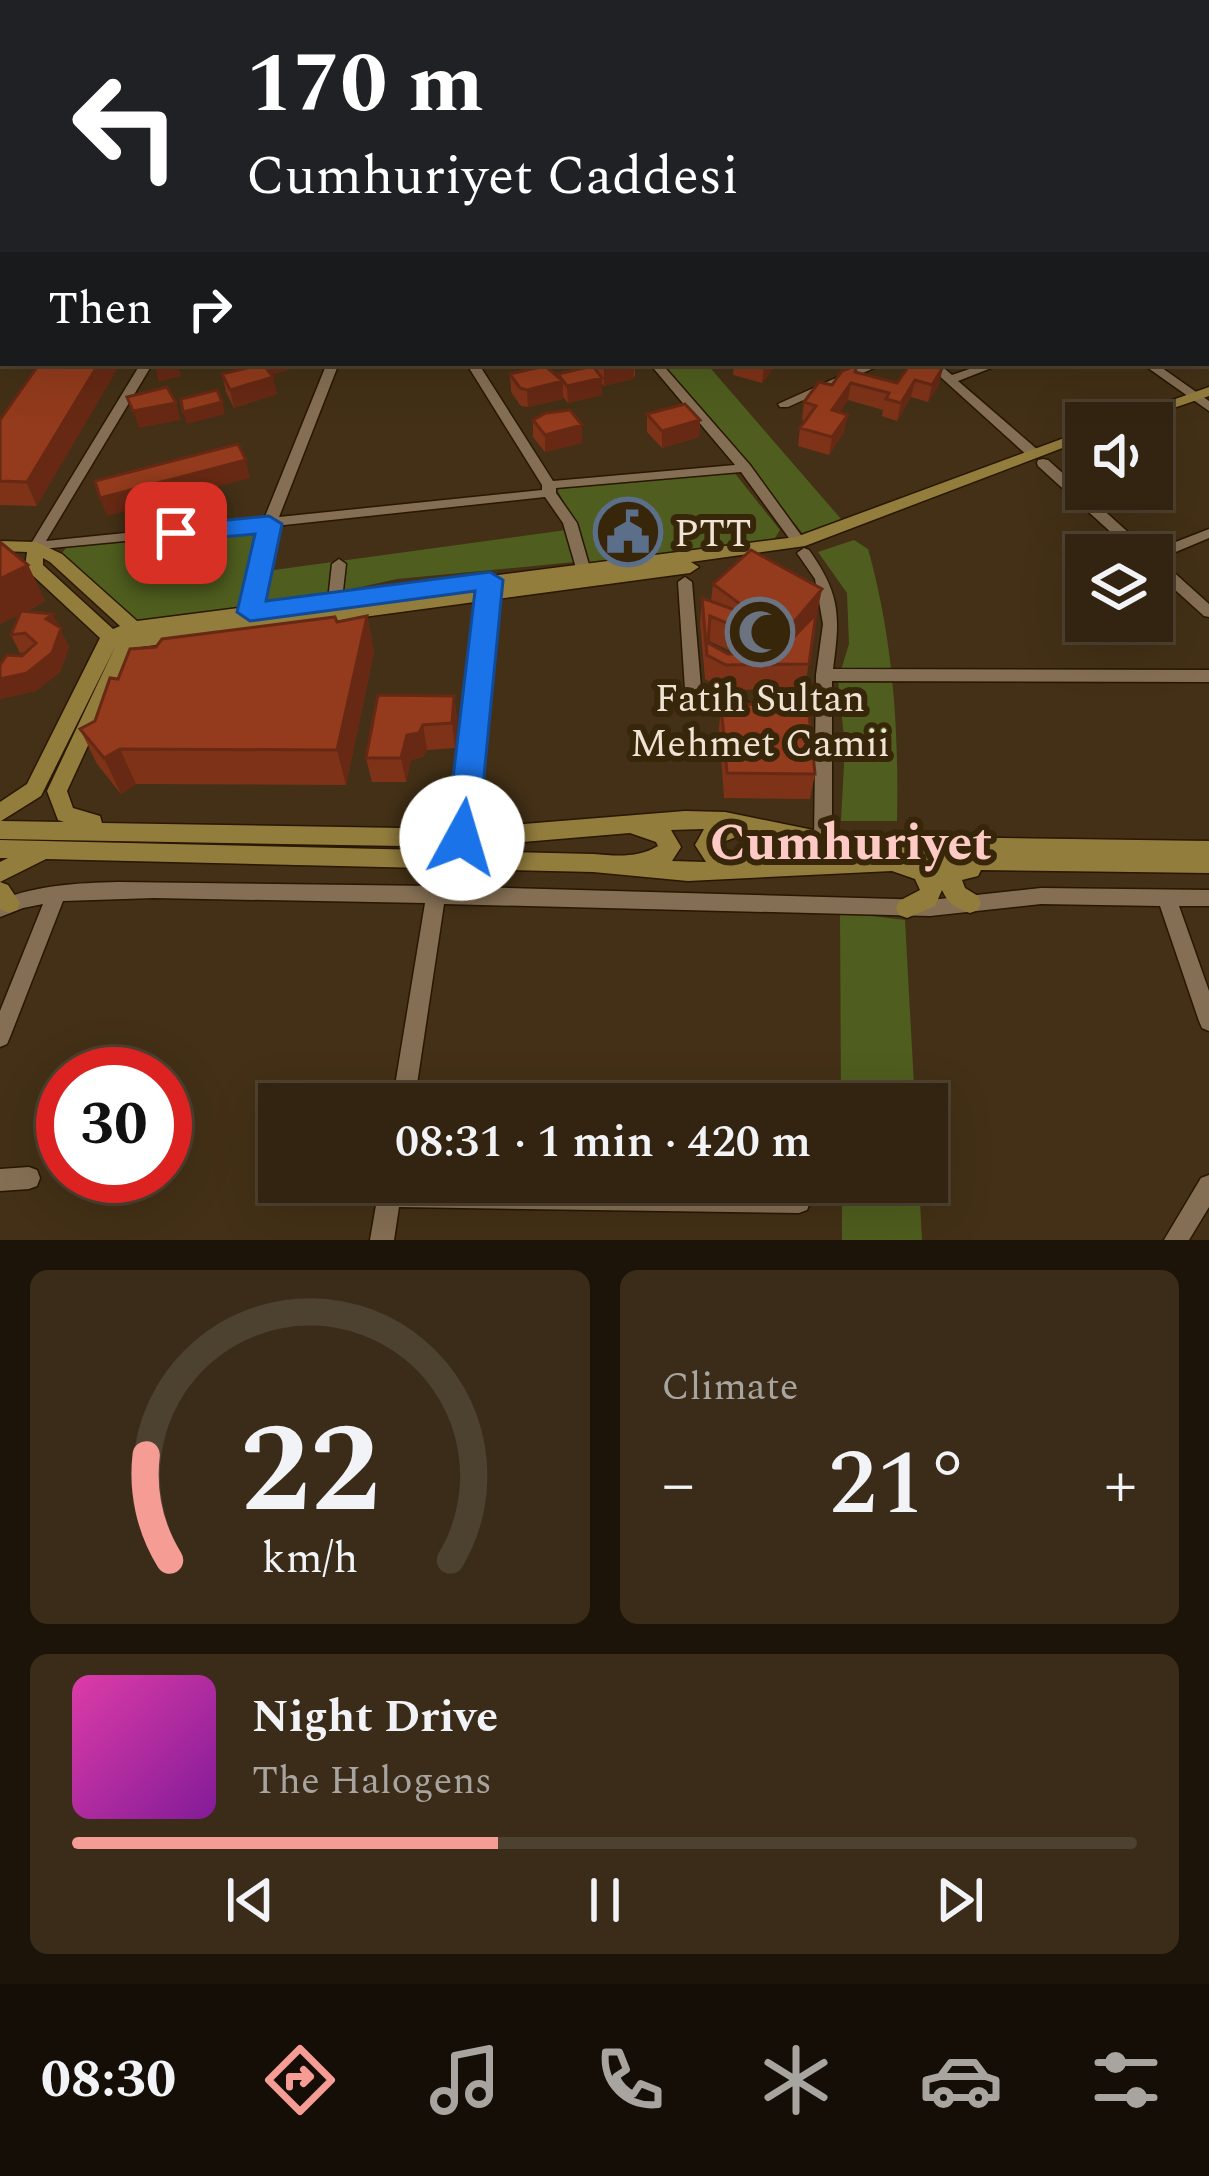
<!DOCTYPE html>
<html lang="en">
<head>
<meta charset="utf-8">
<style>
  :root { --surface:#322410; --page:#3a2c19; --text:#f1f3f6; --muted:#a8a49f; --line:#4d4130; --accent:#f59c95 }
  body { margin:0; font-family:Spectral,serif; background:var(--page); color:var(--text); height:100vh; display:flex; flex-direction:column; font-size:45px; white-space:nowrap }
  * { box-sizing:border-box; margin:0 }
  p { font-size:39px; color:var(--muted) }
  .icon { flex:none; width:66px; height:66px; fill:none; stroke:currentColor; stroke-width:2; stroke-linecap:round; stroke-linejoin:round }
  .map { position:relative; height:1240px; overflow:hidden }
  .drawer { display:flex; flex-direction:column; gap:30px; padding:30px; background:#1c1409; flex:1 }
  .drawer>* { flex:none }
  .hud { position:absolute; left:0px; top:0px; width:1209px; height:366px; box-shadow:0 12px 48px #0002,0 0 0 3px var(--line); background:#202124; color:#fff; overflow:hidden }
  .controls { position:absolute; left:1065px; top:402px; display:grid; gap:24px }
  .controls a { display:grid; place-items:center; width:108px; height:108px; border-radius:0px; background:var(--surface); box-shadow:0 12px 48px #0002,0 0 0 3px var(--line); font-size:60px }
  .speed { position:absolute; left:36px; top:1047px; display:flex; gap:24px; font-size:60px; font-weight:700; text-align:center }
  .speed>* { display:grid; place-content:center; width:156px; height:156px; border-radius:50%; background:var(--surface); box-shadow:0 12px 48px #0002,0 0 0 3px var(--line); line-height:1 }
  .speed .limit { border:18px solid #d22; background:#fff; color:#111 }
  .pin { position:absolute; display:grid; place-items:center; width:102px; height:102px; color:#fff; margin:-51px; border-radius:24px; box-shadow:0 6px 18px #0006 }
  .me { position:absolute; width:132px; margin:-66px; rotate:6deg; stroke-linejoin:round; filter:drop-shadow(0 0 9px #0008) }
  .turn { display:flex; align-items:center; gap:42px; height:252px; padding:0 48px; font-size:54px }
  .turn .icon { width:156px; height:156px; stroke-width:2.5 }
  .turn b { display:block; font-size:84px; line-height:102px }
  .then { display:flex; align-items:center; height:114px; padding:0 48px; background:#0003; gap:24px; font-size:45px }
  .big { font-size:90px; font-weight:600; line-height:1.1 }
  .drawer .tile { flex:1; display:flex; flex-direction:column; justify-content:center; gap:18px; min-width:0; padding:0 42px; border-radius:18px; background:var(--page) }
  .drawer .dial { align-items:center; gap:0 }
  .dial svg { height:312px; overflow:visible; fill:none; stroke:var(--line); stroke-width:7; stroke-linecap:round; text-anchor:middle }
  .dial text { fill:var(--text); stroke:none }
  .song { display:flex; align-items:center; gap:36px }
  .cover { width:144px; height:144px; border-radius:18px; background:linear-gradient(135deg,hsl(320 70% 55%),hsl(290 70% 35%)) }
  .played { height:12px; border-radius:6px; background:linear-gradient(90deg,var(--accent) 40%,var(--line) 40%) }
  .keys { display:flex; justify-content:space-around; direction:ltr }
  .heat { display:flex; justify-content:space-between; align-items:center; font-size:66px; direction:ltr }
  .drawer .tiles { flex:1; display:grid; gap:30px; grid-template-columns:1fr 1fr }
  .tile:last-child { grid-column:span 2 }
  .trip { position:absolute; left:258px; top:1083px; width:690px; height:120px; border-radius:0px; background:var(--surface); box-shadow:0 12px 48px #0002,0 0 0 3px var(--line); font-weight:600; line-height:120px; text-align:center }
  .menu { display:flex; height:192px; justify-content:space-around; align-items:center; background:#140e06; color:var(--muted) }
  .menu .icon { width:84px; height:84px }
  .menu .current { color:var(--accent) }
  .menu b { font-size:54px; color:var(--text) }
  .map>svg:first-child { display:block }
  .green { fill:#4f5e1e }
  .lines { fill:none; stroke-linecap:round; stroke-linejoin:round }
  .minor-casing { stroke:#291700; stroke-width:3 }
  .major-casing { stroke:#291700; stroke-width:3 }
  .highway-casing { stroke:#291700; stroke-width:3 }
  .minor { fill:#856f54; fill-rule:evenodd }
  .major { fill:#937d3d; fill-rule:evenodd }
  .highway { fill:#9d862e; fill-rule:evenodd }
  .wall { fill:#7e3318; fill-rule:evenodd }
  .shaded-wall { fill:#672914 }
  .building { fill:#933b1c; stroke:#672914; stroke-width:3 }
  .route { fill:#1a73e8; stroke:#114b97; stroke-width:3 }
  .labels { text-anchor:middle; stroke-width:12; stroke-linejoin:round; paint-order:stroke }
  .poi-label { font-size:39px; fill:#efe3d3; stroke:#38260b; text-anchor:start }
  .district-label { font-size:51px; font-weight:bold; fill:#fecac5; stroke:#38260b }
</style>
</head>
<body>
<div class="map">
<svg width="1209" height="1240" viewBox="0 0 1209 1240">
  <rect width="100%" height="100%" fill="#433016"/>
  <!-- green -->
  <path class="green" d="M662,363H706L841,519L804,535Z
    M733,471L780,530L773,541L589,564L580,530L556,488Z
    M259,528L238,614L135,625L61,554L67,547Z
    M566,530L575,562L397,579L260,609L274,570Z
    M854,540L868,549C893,638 899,728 897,821H841L845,746L838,680L849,644L847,593L818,552Z
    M840,912L905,920L915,1104H841Z
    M842,1182H919L922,1240H842Z"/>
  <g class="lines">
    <defs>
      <path id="minor" d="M432,0H438L437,3H431Z
        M444,0L737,1L740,3L447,2Z
        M899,0H905L907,3H901Z
        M994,0H1000L1002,3H996Z
        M1179,0H1209V4L1182,2Z
        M1206,20H1209V24H1206Z
        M0,105H3V109H0Z
        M1206,145L1209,146V154L1206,153Z
        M1206,257L1209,258V265L1206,264Z
        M141,363H153L46,541L264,519L327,363H339L279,517L542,490V485L466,363H478L553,481L735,465L649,363H661L750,465L806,542L804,545H794L741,472L556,488V493L577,523L590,568L583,573L576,568L563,523L545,497L275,526L257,612L250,617L243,612L261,528L31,550L29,547Z
        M869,363H885L788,407H780L778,404Z
        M925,363H938L952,375L987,363H1004L958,381L1039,451V457H1029Z
        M1141,363H1155L1209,401V411Z
        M1043,459L1048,460L1150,552L1209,529V538L1159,559L1209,604V617L1204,616L1152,569V555H1136L1038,466L1037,463L1038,460Z
        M804,548L809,550C841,595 840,616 833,669L1209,670V682L832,681V841L829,846L823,848L817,846L814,841L816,675L823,624L815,579L797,553Z
        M339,559L346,564L342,600L335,605L328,600L332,564Z
        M685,577L692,582L702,699L742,700L748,702L750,706L748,710L694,711L688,709L686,705L678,582Z
        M488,589L495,594L471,838L468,843L462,845L456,843L453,838L481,594Z
        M118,882L436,886L930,900L1041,888L1209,890V906H1179L1209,991V1031L1202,1028L1199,1021L1160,906L1041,904L930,916L444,904L414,1104H392L425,903L154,898L63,901L10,1037L7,1044L0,1047V1011L43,904L23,908L0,917V900C38,885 77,883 118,882Z
        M29,1167L37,1170L40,1178L37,1186L29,1189L0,1191V1169Z
        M1209,1175V1207L1189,1240H1164L1201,1178Z
        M380,1182L799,1191L807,1194L810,1202L807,1210L799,1213L399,1207L394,1240H370Z"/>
      <path id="major" d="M130,0H139L128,3Z
        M211,0H219L217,3H209Z
        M250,0H259L248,3Z
        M1047,0H1055L1054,3H1046Z
        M0,32H3V38H0Z
        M1206,84H1209V90H1206Z
        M3,235V245L0,246V236Z
        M3,322V332L0,333V323Z
        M1209,387V396L1129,423H1108Z
        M1086,430V439L805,546L691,562L699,567L690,573L133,648L67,791L73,808L100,816L102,823L462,829L685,811L725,812L823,832L869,836L1209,841V873L981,870L978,876L962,880L965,888L978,896L981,903L978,910L970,913C956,908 948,904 942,890L935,906L907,918L899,915L896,908L899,901L920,890L915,879L892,871L688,881L593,872L46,859L0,882L8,885L20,903L17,910L9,913L0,909V862L8,858H0V840L593,854C617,856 638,858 658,846L656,842L630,833L462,847L0,839V802L27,784L100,638L28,571L25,567L27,552L0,551V541L36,542L62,554L137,621L796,537ZM43,558L50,562L120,626L113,629L43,565ZM116,645L47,791L58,820L64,822L1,821L41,796ZM704,829L695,845L706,862L672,861L681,847L671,830ZM744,834L823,850L865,854L746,860L744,854L722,850L718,844Z"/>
      <path id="highway" d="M0,254H3V266H0Z
        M0,296H3V308L0,309Z"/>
    </defs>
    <!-- minor casing -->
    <use href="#minor" class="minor-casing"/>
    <!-- major casing -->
    <use href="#major" class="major-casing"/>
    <!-- highway casing -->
    <use href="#highway" class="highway-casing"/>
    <!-- minor -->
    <use href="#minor" class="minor"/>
    <!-- major -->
    <use href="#major" class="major"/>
    <!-- highway -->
    <use href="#highway" class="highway"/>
  </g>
  <!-- wall -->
  <path class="wall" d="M478,0H509V3H479Z
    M664,0H711V3H664Z
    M1206,29H1209V80L1206,79Z
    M264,363L305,364L271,375L277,394L234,408L226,392L222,374L267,370Z
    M591,363H635V375L633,379L604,386L602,384V395L568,403L563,397V399L528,407L521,406L511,392L510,374L558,377V374L591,366Z
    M734,363H777L762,383L733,375Z
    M911,363L939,385L928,402L911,397L897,421L882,416L883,410L848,400L840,412L844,432L829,455L798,446L800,428L805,421L802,420L804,402L856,372L897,383Z
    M647,414L700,420L699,437L662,448L647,432Z
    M0,420L37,506L0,505Z
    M533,420L582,443L545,452L533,437Z
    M0,542L28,565L45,601L25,612L59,627L69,647L60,672L36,691L0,699V665L22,656L26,652L20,653L11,635L20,614L0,624Z
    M713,584L822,589L815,616L805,689L723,690L705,679L700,622L702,598L711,601ZM746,636L753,640L752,650L761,654H728L708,643L709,641L733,652L746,639ZM777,641L786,645L777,654H765Z
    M367,616L374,652L346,785L136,784L121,794L97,764L80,729L95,721L118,679L156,647L337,622Z
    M454,696L457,720L455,748L427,750L423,757L411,760L406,782H372L366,758Z
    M721,704L815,774L810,799L724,798L719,728Z"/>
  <!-- shaded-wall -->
  <path class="shaded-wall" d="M99,363H121L37,506L27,482Z
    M160,363H177L181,376L159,382L154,364Z
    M267,363H305V364L270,375Z
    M626,363H635L633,379L604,386V368Z
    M766,363H777L776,366L762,383L764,366Z
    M943,367L939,385L928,402L932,385Z
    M273,377L277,394L234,408L230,390Z
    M602,378V395L568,403L567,386Z
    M915,380L911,397L897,421L901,403Z
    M563,381V399L528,407L527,390Z
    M851,383L848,400L830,428L832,410Z
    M222,402L225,414L187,424L183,412Z
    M176,403L181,420L139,428L133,411Z
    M848,415L844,432L829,455L832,437Z
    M700,420L699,437L662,448V431Z
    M582,425V443L545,452V435Z
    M246,460L250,478L107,516L100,498Z
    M28,565L45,601L0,624V579Z
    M822,589L817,614L790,647L794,622Z
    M53,614L69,647L60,672L36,691L0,699V679L27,673L46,619Z
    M749,615L746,639L733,652L736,627Z
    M367,616L374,652L346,785L337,750Z
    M781,617L777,641L764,655L767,631Z
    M454,696L457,720L455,748L452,723Z
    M423,725L427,750L423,757L411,760L406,782L401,758L407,735Z
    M120,749L136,784L121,794L104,758Z"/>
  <!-- building -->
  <path class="building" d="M0,0H114L111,3H3V16H0Z
    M727,0H815L816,3H728Z
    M3,40V59H0V43Z
    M1209,207V224L1206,225V208Z
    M40,363H99L27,482L0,481V420Z
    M599,363H626L604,368Z
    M911,363H927L943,367L932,385L915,380L901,403L886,399L889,393L851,383L832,410L848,415L832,437L800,428L816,406L804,402L819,382L832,385L842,371L857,365L855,372L897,383Z
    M263,364L273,377L230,390L222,374Z
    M545,366L563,381L527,390L520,388L510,374Z
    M593,366L602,378L567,386L558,374Z
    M167,387L176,403L133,411L127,397Z
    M217,390L222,402L183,412L181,399Z
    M685,404L700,420L662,431L647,414Z
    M570,410L582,425L545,435L533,420L546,413Z
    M238,444L246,460L100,498L95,481Z
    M0,542L28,565L0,579Z
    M751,550L822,589L794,622L781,617L767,631L755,625L759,618L713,584Z
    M702,598L749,615L736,627L710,616L708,643L728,654H777L816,614L809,664L726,665L707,655Z
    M21,611L53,614L46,619L61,628L52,653L27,673L0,679V665L7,655L22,656L36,643L25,633L11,635Z
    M367,616L337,750L120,749L104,758L80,729L95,721L110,678L118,679L130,649L156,647L162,639L335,617L337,622Z
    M378,695L454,696L452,723L423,725L419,733L407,735L401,758H366Z
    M721,704L808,705L815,774L727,773Z"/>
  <!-- route -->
  <path class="route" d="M269,516L282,524L266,601L490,572L503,580L478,838L474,848L462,852L450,848L446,838L475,591L250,621L237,612L255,534L176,541L163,533L176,525Z"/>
  <!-- icons -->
  <defs>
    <symbol id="civic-ring" viewBox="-11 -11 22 22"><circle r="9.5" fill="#38260b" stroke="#5c6f8a" stroke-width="1.5"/><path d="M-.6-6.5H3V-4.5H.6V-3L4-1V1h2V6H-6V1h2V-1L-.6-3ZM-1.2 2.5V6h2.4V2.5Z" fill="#5c6f8a"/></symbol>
    <symbol id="mosque-ring" viewBox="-11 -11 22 22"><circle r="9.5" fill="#38260b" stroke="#6b7280" stroke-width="1.5"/><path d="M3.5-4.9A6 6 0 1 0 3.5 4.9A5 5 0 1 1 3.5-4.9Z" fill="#6b7280"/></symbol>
  </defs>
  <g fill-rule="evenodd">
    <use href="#civic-ring" x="590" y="494" width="76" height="76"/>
    <use href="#mosque-ring" x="722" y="594" width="76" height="76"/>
  </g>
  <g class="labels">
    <!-- poi labels -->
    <g class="poi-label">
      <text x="674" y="546">PTT</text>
      <text x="760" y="711" text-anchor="middle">Fatih Sultan<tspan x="760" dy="45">Mehmet Camii</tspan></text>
    </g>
    <!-- district labels -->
    <g class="district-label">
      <text x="851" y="859">Cumhuriyet</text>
    </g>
  </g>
</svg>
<div class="controls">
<a><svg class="icon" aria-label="sound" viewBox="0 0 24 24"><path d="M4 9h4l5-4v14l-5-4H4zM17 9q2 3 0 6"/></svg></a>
<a><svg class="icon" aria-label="layers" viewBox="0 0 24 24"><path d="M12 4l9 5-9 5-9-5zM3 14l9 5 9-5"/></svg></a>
</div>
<div class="speed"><div class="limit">30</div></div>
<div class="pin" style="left:176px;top:533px;background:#d93025"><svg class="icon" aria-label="arrive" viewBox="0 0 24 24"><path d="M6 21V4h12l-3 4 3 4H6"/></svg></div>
<svg class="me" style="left:462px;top:838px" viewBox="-20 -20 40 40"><circle r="19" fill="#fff"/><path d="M0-13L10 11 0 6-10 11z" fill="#1a73e8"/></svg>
<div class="trip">08:31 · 1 min · 420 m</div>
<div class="hud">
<div class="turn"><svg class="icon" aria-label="left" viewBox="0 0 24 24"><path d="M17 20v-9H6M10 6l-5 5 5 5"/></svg><div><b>170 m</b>Cumhuriyet Caddesi</div></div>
<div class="then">Then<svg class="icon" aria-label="right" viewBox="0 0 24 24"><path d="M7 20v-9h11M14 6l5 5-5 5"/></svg></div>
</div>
</div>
<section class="drawer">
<div class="tiles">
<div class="tile dial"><svg viewBox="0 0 100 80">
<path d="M14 69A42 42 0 1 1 86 69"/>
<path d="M14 69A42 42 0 0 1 8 42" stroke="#f59c95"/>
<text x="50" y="56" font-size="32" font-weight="700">22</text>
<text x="50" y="72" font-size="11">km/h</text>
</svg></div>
<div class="tile"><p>Climate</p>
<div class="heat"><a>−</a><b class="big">21°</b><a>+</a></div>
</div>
<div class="tile">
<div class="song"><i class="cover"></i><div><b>Night Drive</b><p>The Halogens</p></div></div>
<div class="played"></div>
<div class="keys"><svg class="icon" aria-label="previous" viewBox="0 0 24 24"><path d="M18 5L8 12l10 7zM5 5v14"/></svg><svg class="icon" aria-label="pause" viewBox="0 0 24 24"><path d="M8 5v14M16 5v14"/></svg><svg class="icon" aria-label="next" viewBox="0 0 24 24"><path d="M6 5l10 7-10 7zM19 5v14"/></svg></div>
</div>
</div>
</section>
<nav class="menu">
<b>08:30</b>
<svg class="icon current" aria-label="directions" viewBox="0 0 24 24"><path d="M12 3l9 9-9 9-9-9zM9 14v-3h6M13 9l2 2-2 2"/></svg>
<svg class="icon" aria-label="music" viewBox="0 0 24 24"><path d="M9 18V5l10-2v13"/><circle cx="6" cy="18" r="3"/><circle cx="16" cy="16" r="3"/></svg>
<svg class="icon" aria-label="phone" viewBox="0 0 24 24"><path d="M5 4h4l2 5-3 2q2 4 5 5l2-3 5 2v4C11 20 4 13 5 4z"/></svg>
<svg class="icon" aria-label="climate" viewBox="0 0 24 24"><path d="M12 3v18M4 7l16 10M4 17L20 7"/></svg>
<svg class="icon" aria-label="car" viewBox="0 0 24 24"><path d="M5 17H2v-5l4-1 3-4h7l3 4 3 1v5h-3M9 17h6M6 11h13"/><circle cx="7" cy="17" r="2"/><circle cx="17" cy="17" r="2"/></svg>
<svg class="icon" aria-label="filters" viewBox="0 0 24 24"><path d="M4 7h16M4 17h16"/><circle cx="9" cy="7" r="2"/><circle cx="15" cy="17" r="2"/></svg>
</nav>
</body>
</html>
